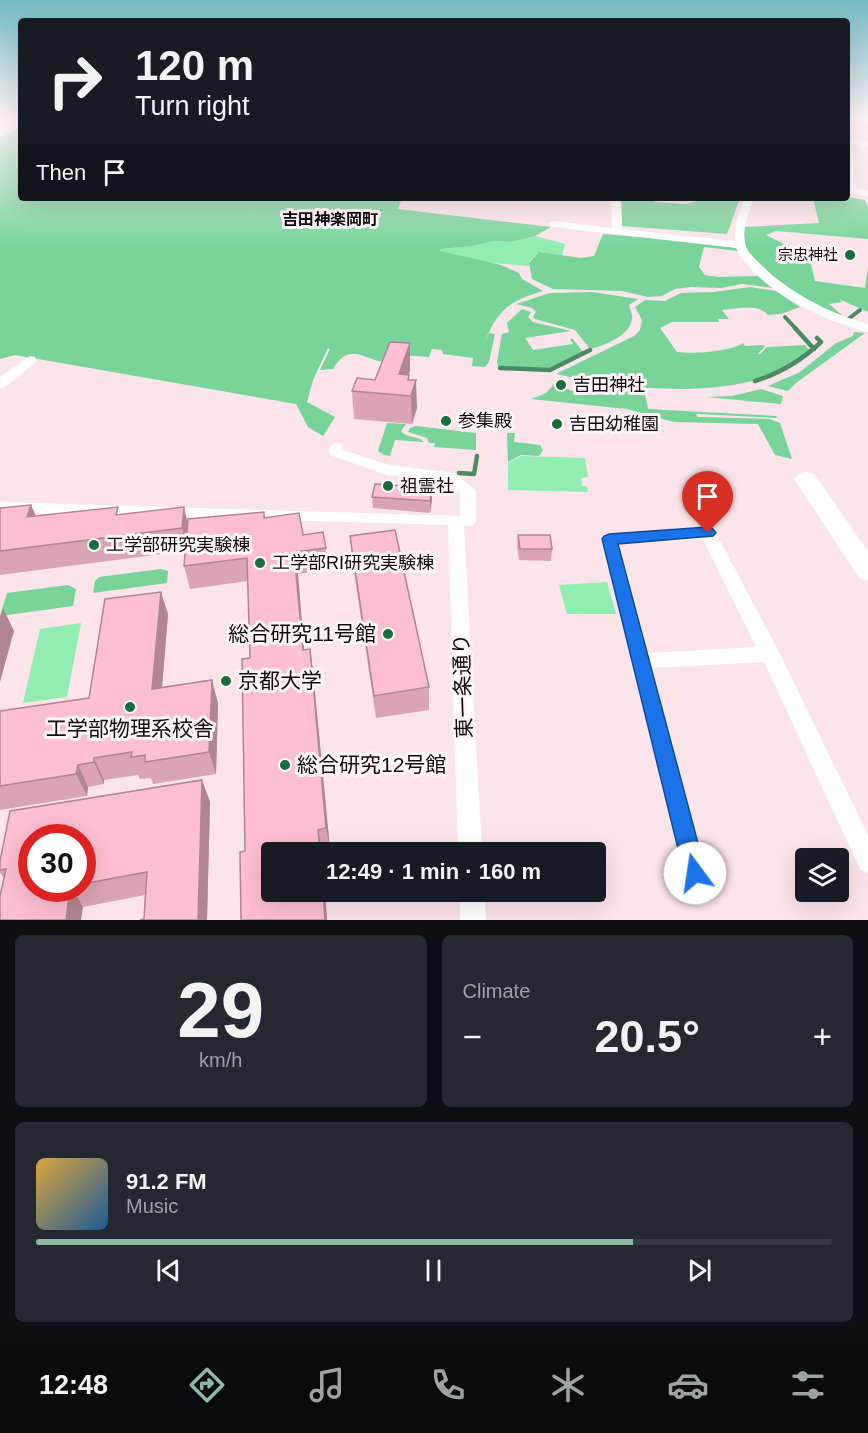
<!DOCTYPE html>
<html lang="en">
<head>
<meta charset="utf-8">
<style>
  :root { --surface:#171b24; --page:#242831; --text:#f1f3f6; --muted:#9ea1a6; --line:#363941; --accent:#8fb7a4 }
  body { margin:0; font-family:Helvetica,"Noto Sans JP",sans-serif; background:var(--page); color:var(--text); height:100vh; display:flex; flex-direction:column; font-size:22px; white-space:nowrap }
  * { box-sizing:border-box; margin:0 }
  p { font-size:20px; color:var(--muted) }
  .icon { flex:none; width:33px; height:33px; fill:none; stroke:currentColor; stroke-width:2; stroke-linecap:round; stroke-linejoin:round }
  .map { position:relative; height:920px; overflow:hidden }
  .panel { display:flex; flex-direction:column; gap:15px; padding:15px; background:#0d0f14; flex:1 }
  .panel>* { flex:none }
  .banner { position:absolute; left:18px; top:18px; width:832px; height:183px; border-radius:6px; box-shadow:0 6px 24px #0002; background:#171b24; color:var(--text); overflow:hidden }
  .tools { position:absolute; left:795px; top:848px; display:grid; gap:12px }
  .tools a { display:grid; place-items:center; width:54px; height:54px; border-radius:6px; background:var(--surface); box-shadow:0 6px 24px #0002; font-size:30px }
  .speed { position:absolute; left:18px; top:824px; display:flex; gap:12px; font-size:30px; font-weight:700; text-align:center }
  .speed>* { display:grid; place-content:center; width:78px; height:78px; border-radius:50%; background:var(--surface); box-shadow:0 6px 24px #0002; line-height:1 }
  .speed .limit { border:9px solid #d22; background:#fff; color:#111 }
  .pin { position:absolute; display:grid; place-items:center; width:51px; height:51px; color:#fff; margin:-62px -26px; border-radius:50% 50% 50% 0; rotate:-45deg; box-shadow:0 0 6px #0007 }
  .pin .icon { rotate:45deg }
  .me { position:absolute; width:66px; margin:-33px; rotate:346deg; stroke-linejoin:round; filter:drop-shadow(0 0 4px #0008) }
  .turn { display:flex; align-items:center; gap:21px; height:126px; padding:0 18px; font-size:27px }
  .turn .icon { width:78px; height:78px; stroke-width:2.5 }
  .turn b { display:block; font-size:42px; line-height:51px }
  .then { display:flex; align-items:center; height:57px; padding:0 18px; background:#0003; gap:12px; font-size:22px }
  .big { font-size:45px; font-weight:700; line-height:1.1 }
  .panel .widget { flex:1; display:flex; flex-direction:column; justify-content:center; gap:9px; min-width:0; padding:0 21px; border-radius:9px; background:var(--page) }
  .panel .dial { align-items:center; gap:0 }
  .dial b { font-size:78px; line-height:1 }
  .song { display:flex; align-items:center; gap:18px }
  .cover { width:72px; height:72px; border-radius:9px; background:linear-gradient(135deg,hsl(40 70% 55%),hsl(210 70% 35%)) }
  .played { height:6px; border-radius:3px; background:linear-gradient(90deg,var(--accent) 75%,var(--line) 75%) }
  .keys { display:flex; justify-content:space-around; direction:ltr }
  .heat { display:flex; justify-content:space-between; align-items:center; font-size:33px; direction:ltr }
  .panel .tiles { flex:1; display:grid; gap:15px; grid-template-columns:1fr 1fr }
  .widget:last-child { grid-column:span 2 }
  .trip { position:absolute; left:261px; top:842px; width:345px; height:60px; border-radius:6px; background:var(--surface); box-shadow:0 6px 24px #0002; font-weight:700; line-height:60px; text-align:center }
  .tab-bar { display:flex; height:96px; justify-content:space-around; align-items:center; background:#090b0e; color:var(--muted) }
  .tab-bar .icon { width:42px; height:42px }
  .tab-bar .active { color:var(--accent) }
  .tab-bar b { font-size:27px; color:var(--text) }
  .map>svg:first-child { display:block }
  .green { fill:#91edb1 }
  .forest { fill:#78d499 }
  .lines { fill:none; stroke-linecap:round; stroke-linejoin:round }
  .stream-far1 { stroke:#4c8b62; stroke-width:4 }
  .stream { stroke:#4c8b62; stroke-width:4.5 }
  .street { fill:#fff; fill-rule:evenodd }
  .secondary { fill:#fff; fill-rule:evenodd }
  .wall { fill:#daa4b4; fill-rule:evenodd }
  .shaded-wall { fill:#b18692 }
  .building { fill:#fdbfd1; stroke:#b18692; stroke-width:1.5 }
  .route { fill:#1a73e8; stroke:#114b97; stroke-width:1.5 }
  .poi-dot { fill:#186d3f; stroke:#fff5f8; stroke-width:2 }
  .labels { text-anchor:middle; stroke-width:6; stroke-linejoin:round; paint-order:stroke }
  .far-poi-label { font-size:15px; fill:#110a0c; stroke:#fff5f8; text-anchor:end }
  .far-neighbourhood-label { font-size:16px; font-weight:bold; fill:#110a0c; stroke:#fff5f8 }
  .poi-label { font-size:18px; fill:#110a0c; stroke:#fff5f8; text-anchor:start }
  .near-poi-label { font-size:21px; fill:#110a0c; stroke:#fff5f8; text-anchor:start }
  .near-street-label { font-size:21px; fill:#110a0c; stroke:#fff5f8 }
</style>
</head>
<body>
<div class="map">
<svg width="868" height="920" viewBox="0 0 868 920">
  <rect width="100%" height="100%" fill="#fbe4ea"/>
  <!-- green -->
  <path class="green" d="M535,236L565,244L562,256L539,252L529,262V266L481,262L440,251L441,249L473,246L494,241L511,242Z
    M521,456L585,458L588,477L581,478L582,486H587L588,492L508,490V463Z
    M607,582L616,614H567L559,585Z
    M81,623L67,697L23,703L40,629Z"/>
  <!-- forest -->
  <path class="forest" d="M19,129H21V198H402L398,209L551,227L535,236L511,242L494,241L473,246L441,249L440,251L501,265L519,273L522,279L543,291C509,301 497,310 484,344L489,333L495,334L489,362L485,367L472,366L473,358L443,354L442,350L432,349L429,357L387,354L384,362C364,360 349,341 333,369L320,370L330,349L328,348L313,380L307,402L335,417L323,436L308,427L296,404L15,355L0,359V137Z
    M848,197L865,200L868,208V239L776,231L766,235L809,256L815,281L865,288L868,267V312L839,299L842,302L829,304L849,321L787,290L746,250L743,227L819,223L813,198Z
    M621,198H642L656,202L687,204L707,198H740L727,234L622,226Z
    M603,234L735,245L738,251L704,247L699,267L705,275L718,277L760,276L773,288L742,284L721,288L691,287L675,289L662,296L648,297L622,291L553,289L532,279L529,263L539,252L581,258L594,256Z
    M750,287L776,291L800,307L781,314L768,315C758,303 737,309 722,310L729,319H718L719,322H672L660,328L677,352C693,354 730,352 743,343L745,346L763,345L765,346L758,354H760L767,347L805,345L809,350L808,355C748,404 627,390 556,374L634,336L640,330L642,320L635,307L645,300L665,301L681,293L714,292Z
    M593,292L638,299L629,305C630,309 633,316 632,319C630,336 603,346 590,349L575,330L535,319L533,317L536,312L532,308L516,304L550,293Z
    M522,309L531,312L528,317L533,322L571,331L525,338L533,350L573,344L570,339H573L583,352L547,370L498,366L497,362L502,334L509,332L507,323Z
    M854,332L865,333L796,383L788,391L768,386L800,372L836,343L853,336Z
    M556,382L571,391L589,387L645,394L648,409L776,416L777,418L696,414L698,417L770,419L780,423L792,459L775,455L758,424L674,422L627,409L531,399L546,393Z
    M761,389L783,396L781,404L706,397L732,396Z
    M387,423L406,424L401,431C407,439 418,435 424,442L395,440L390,456L384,455L378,451Z
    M416,426L476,433V450L434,447L435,443H429L427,438L408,432L410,428Z
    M507,433H515L514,442L540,445L543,450L539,456L521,455L508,462Z
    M161,569L168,571L167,583L93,593L95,581L99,577Z
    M68,585L76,589L73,606L0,616L7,593Z"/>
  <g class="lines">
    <!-- stream-far1 -->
    <path class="stream-far1" d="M785,317L796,329
      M844,319L847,320L860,310"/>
    <!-- stream -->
    <path class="stream" d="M795,328L814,349
      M500,368L550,370L590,350
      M755,381C781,373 801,361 821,342L817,338
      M459,473L474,474L477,456"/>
    <!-- street -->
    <path class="street" d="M18,118H21V122L0,132V127Z
      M848,139L868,142V146L848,143Z
      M848,152L852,154L856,189L868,190V196L848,193Z
      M611,198H621L622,229L735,241V226L744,198H754C749,212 742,228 745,244C748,254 758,262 765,269C796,296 829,313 868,324V332C824,321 758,291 736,248L553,227L548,224L553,221L612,228Z
      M30,356L35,357L36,360L35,363L5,387L0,388V377Z
      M337,442L342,444L343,450L389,465L455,473L476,491V521L474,525L464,526L482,852H458L448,525L0,512V502L460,516V493L446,481L387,475L330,455L328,452L332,444Z
      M708,527L714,529L716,533L780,654L868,835V873L860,869L764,662L652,668L712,894L709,903L700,906L691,903L601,539L603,535L609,533ZM703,539L756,647L648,653L619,544Z
      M460,891H484L486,920H460Z"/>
    <!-- secondary -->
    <path class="secondary" d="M806,472L814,474L868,551V581L859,578L794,479L798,474Z"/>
  </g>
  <!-- wall -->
  <path class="wall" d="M848,118H868V128L848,126Z
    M410,370L409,375V380L417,408L412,424L354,419L352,391L375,380Z
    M372,497L432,499L430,513L373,508Z
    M31,505L36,516L120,514L187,521L264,512L265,518L303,535L323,532L328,570L298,574L304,650L310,649L313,672L330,849L322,850V852H272L325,891L327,920H241L245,851L250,658L248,581L190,589L184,566L185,551L0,575V508Z
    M518,535L552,549L551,561L519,560L517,546Z
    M350,536L429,687V710L376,718L352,559Z
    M168,614L162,688L218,703L216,774L153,784L151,778L140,779L138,775L104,780V784L88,787L87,796L0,810V711L89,698Z
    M202,780L210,802L207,920H140L144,919L145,895L83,907L4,878L0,873V861ZM82,837V888H32Z"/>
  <!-- shaded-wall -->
  <path class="shaded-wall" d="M410,343V370L402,396L399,374Z
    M416,380L417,408L412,424L411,396Z
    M432,488V499L430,513V501Z
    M31,505L40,527L27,517Z
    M184,507L189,529L188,551L182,528Z
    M294,552L298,574L306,673L303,650Z
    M161,592L168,614L160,712L152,689Z
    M3,608L14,631L0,682V617Z
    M310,649L313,672L330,849L326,828Z
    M212,680L218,703L216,774L209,752Z
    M94,758L104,780V784L94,762Z
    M78,765L88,787L87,796L76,774Z
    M202,780L210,802L207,920H198Z
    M318,830L322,852H320Z
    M70,888H72L83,907L81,920H66Z
    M323,891H325L327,920H325Z"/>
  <!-- building -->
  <path class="building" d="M848,118H868V120Z
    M390,342L410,343L399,374L409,375L408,380H416L411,396L352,391L357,378L375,380Z
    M375,484L432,488L430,501L372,497Z
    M31,505L27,517L118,507L116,515L184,507L182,528L0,551V508Z
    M264,512V518L299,513L303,535L323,532L326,548L294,552L303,650L310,649L326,828L318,830L320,852H272V891H323L325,920H241L240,852L245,851L242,659L250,658L247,558L184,566L188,519Z
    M395,530L429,687L374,696L350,536Z
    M518,535H550L552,549H520Z
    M161,592L152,689L212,680L209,752L145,762V755L131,757L132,752L94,758V762L78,765L76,774L0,786V711L89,698L105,599Z
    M202,780L198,920H140L144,919L147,872L82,884V837H32V888H70L66,920H0V896L6,869L0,870V861L10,811Z"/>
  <!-- sky -->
  <linearGradient id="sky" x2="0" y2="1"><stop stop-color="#73bac1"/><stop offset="0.48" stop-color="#fdf3f6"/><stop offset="1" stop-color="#fdf3f6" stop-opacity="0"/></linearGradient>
  <rect width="868" height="247" fill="url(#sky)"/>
  <!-- route -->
  <path class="route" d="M708,527L713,529L716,533L713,536L618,544L706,873L703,881L695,884L687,881L684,873L602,539L604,536L609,534Z"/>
  <!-- markers -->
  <g class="poi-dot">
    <circle cx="850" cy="255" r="6"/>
    <circle cx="561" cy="385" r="6"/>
    <circle cx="446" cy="421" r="6"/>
    <circle cx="557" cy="424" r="6"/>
    <circle cx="388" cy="486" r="6"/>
    <circle cx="94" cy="545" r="6"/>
    <circle cx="260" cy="563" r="6"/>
    <circle cx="388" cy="634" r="6"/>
    <circle cx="226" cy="681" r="6"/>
    <circle cx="130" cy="707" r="6"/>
    <circle cx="285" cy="765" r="6"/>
  </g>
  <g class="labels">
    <!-- far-poi labels -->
    <g class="far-poi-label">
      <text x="838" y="260">宗忠神社</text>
    </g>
    <!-- far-neighbourhood labels -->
    <g class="far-neighbourhood-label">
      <text x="330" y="225">吉田神楽岡町</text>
    </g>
    <!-- poi labels -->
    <g class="poi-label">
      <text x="573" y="391">吉田神社</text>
      <text x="458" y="427">参集殿</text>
      <text x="569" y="430">吉田幼稚園</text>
      <text x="400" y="492">祖霊社</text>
      <text x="106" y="551">工学部研究実験棟</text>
      <text x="272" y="569">工学部RI研究実験棟</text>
    </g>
    <!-- near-poi labels -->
    <g class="near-poi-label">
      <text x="376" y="641" text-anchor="end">総合研究11号館</text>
      <text x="238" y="688">京都大学</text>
      <text x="130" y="736" text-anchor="middle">工学部物理系校舎</text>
      <text x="297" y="772">総合研究12号館</text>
    </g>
    <!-- near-street labels -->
    <g class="near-street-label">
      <text transform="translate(463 686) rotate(-92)" y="7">東一条通り</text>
    </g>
  </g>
</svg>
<div class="tools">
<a><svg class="icon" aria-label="layers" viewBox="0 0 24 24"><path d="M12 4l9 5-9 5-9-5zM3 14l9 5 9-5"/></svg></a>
</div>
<div class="speed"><div class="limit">30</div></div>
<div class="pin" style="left:708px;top:533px;background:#d93025"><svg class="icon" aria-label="arrive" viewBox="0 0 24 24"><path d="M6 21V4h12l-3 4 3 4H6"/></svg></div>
<svg class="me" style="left:695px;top:873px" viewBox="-20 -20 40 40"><circle r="19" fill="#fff"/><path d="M0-13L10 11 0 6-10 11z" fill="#1a73e8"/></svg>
<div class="trip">12:49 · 1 min · 160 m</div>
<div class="banner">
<div class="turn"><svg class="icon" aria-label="right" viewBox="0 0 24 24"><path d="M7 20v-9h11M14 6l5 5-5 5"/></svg><div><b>120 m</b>Turn right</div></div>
<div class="then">Then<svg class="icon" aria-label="arrive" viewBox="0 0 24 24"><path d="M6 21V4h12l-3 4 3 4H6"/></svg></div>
</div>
</div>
<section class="panel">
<div class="tiles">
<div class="widget dial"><b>29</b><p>km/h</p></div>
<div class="widget"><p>Climate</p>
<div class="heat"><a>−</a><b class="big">20.5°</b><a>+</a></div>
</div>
<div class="widget">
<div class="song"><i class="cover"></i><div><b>91.2 FM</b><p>Music</p></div></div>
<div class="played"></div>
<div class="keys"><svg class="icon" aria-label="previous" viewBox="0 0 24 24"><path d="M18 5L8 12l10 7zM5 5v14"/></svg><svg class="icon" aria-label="pause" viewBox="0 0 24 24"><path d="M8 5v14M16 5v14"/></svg><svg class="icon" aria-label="next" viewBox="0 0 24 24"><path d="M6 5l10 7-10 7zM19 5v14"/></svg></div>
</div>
</div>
</section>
<nav class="tab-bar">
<b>12:48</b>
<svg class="icon active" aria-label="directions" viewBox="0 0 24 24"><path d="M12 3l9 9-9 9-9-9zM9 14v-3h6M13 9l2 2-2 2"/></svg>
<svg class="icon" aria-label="music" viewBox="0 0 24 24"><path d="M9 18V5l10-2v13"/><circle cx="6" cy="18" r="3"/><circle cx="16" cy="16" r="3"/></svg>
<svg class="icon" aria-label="phone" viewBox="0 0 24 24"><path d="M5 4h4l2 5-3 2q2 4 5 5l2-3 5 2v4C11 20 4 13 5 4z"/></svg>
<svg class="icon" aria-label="climate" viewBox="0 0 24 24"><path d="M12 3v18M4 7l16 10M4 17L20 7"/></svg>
<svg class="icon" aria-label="car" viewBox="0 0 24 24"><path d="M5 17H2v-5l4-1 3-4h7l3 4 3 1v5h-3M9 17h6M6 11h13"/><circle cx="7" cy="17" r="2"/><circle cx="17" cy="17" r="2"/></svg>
<svg class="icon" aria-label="filters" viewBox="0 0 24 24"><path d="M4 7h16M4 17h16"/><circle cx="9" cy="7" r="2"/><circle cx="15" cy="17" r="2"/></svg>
</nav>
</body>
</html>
